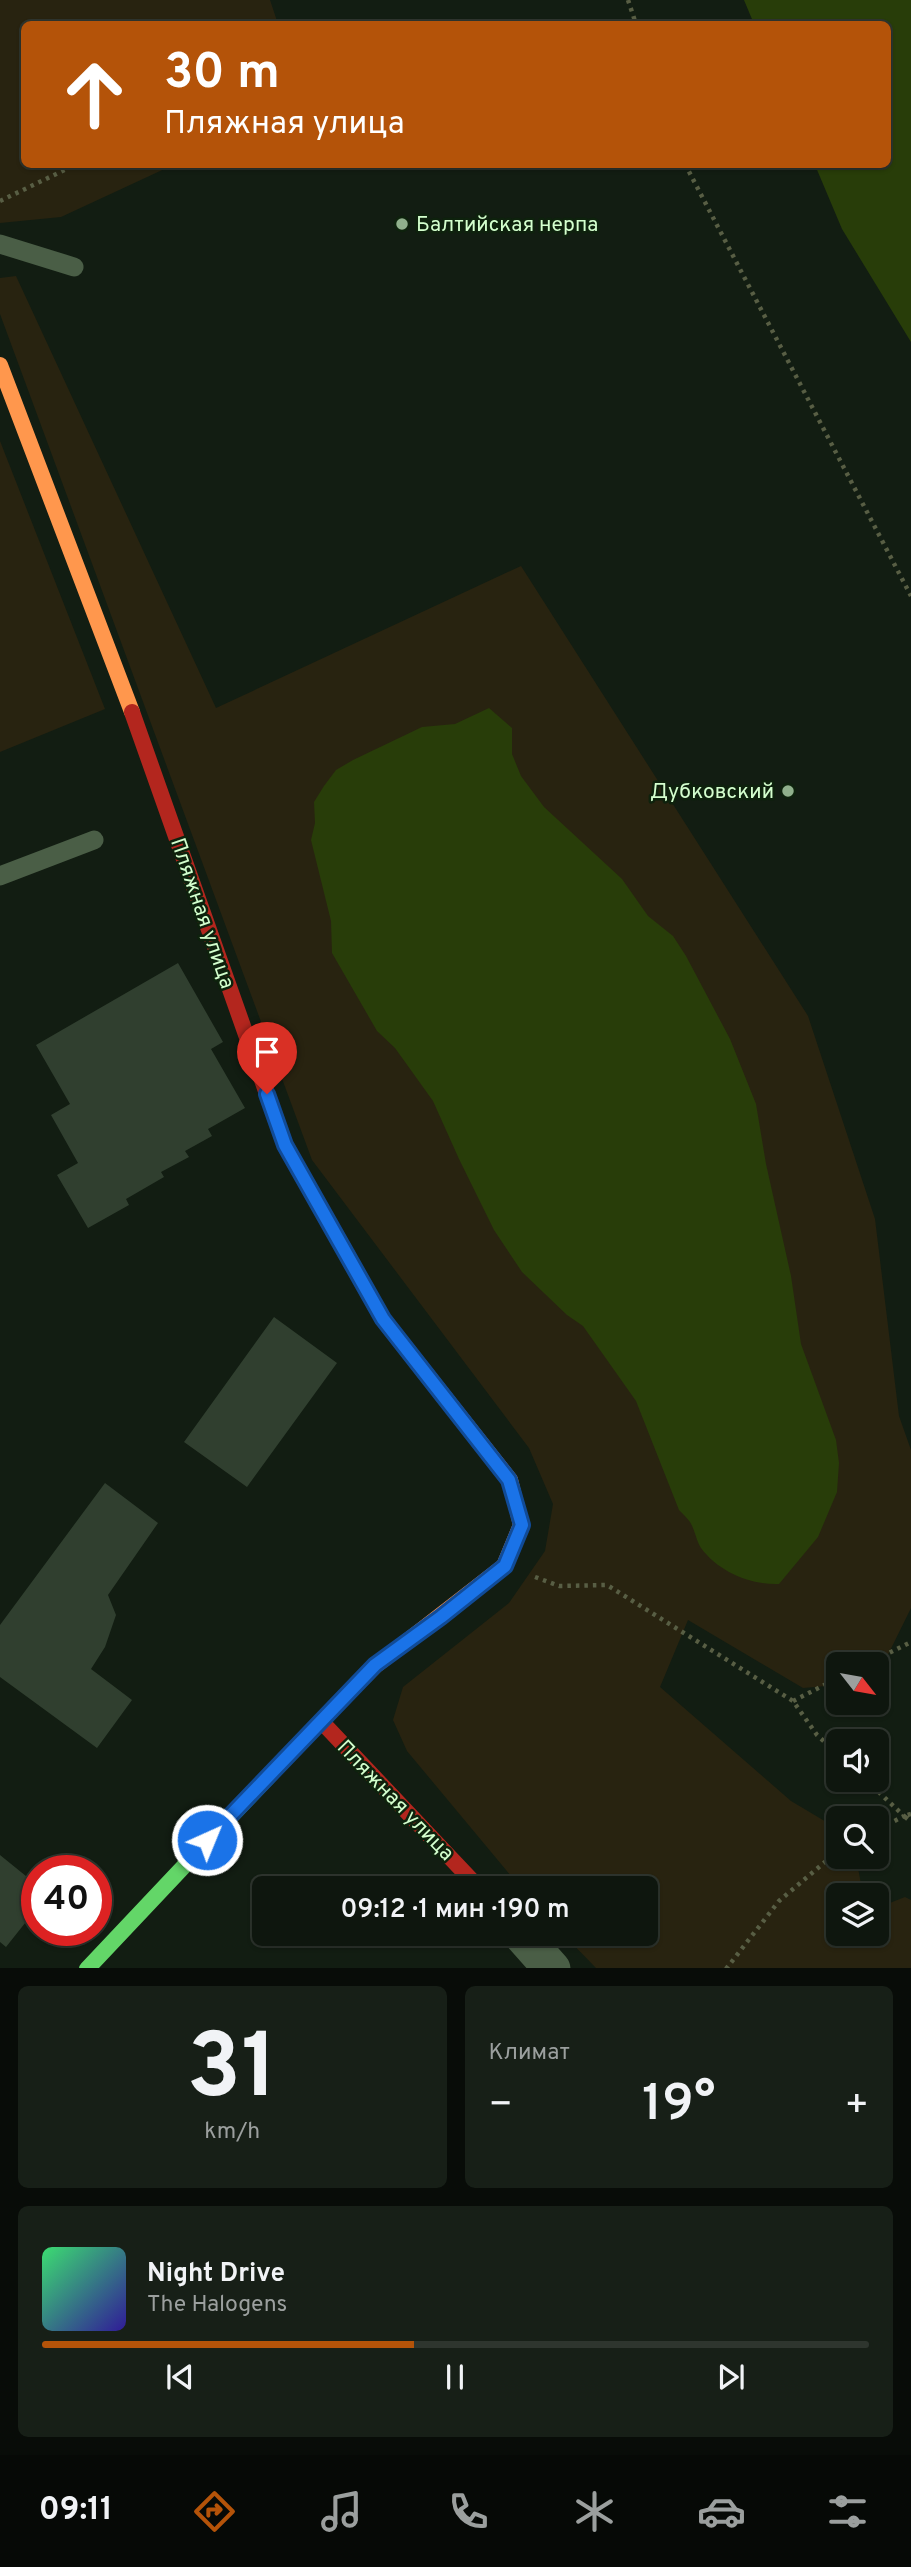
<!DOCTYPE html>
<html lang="ru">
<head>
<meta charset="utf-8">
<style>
  :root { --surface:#0e160e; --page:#171f17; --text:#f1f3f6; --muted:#9b9f9e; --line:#2e352e; --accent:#b45309 }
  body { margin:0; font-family:Overpass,sans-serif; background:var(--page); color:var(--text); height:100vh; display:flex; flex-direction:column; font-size:26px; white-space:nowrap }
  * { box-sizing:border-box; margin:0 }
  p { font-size:23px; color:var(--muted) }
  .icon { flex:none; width:38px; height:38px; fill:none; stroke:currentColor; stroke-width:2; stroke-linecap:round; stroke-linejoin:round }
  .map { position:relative; height:1968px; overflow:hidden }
  .drawer { display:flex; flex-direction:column; gap:18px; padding:18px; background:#080c08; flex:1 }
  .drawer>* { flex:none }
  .top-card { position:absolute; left:21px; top:21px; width:870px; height:147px; border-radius:10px; box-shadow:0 2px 5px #0004,0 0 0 2px var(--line); background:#b45309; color:#fff; overflow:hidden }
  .needle { width:46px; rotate:121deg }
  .fabs { position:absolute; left:826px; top:1652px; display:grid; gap:14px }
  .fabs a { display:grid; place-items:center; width:63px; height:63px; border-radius:10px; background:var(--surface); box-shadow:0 2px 5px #0004,0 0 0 2px var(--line); font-size:35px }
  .speed { position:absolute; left:21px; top:1855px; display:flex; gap:14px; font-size:35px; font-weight:700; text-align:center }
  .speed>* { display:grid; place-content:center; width:91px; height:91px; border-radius:50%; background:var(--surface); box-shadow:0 2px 5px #0004,0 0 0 2px var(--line); line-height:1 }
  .speed .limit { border:10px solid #d22; background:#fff; color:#111 }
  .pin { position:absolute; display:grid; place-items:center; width:60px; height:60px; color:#fff; margin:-72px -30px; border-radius:50% 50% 50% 0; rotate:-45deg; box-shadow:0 0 7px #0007 }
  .pin .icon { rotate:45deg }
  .me { position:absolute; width:77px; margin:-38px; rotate:44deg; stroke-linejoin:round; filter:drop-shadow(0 0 5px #0008) }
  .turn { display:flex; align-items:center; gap:24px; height:147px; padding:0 28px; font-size:32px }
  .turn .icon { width:91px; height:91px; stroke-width:2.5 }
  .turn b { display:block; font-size:49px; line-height:60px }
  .big { font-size:52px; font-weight:600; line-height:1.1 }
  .drawer .tile { flex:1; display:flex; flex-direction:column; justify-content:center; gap:10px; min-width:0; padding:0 24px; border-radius:10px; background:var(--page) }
  .drawer .dial { align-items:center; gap:0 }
  .dial b { font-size:91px; line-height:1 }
  .song { display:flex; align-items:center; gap:21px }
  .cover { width:84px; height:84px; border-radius:10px; background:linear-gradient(135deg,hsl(140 70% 55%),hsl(250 70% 35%)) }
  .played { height:7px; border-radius:4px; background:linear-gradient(90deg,var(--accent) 45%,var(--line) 45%) }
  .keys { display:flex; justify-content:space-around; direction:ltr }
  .heat { display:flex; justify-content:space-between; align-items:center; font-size:38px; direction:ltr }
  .drawer .tiles { flex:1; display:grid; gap:18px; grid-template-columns:1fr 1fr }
  .tile:last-child { grid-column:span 2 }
  .trip { position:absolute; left:252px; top:1876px; width:406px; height:70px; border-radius:10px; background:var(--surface); box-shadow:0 2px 5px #0004,0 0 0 2px var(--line); font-weight:600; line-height:70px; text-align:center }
  .tabs { display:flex; height:112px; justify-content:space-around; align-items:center; background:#060906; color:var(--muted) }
  .tabs .icon { width:49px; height:49px }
  .tabs .current { color:var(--accent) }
  .tabs b { font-size:32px; color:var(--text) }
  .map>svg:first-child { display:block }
  .green { fill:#282310 }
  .water { fill:#283d09 }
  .building { fill:#303f2f }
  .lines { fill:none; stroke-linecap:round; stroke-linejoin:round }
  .path { stroke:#585e44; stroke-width:4.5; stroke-dasharray:3.5 5; stroke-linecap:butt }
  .lane { stroke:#4a5e46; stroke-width:19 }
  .street { stroke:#4a5e46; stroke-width:37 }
  .fast { stroke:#63d668; stroke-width:16 }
  .slow { stroke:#ff974d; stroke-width:16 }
  .jam { stroke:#b3261e; stroke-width:16 }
  .route-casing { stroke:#114b97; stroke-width:18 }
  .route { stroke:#1a73e8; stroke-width:12 }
  .poi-dot { fill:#90b08c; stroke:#0e220d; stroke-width:2.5 }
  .labels { text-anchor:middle; stroke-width:5; stroke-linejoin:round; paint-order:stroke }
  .poi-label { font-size:21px; fill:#d4ffce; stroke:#0e220d; text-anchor:start }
  .street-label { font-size:21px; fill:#d4ffce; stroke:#0e220d }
</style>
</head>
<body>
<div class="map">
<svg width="911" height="1969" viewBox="0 0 911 1969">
  <rect width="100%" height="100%" fill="#121d12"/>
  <!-- green -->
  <path class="green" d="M0,0H270L278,24H24V164L173,165L61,217L0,223Z
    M16,276L216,708L521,566L808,1016L875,1219L899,1416L911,1450V1608L877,1677V1664H838V1685L803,1688L688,1620L660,1687L791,1801L838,1829V1857H856L863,1895H838V1934H877V1908L905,1897L911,1900V1968H596L563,1934H646V1888H521L407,1751L393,1720L403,1687L509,1603L545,1551L553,1504L529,1448L312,1160L0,314V278Z
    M0,441L105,709L0,752Z"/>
  <!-- water -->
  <path class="water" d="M744,0H911V342L842,229L815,165L887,164V24H754Z
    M489,708L512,728V754L521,776L544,807L622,879L648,916L673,936L686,956L730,1039L756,1104L766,1164L791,1276L801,1344L836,1440L839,1463L837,1492L818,1537L779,1584C750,1585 719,1572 701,1548C696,1540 695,1530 690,1522C687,1518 683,1514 679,1510L636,1401L583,1326L567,1315L522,1272L494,1230L459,1159L433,1101L395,1048L377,1031L332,953L331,921L311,840L315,823L314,802L324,786L336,770L353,760L422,727L455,724Z"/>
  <!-- building -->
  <path class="building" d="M178,963L223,1042L211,1049L245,1108L208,1129L212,1136L185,1151L189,1157L161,1172L164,1177L126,1199L129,1205L88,1228L57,1175L78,1163L51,1115L70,1104L36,1045Z
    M274,1317L337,1363L247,1487L184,1442Z
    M105,1483L158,1523L108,1595L116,1615L105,1647L91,1669L132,1700L97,1748L0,1677V1625Z
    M0,1855L37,1885V1908L6,1947L0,1942Z"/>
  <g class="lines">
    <!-- path -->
    <path class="path" d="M628,0L636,24
      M685,164L911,596
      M0,201L77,164
      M535,1577L559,1586L607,1585L793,1701L817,1735L838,1754
      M867,1664L911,1642
      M793,1701L838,1678
      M866,1780L904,1816L877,1830
      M911,1814L904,1816L911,1822
      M726,1969L779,1901L838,1851"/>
    <!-- lane -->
    <path class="lane" d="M0,244L74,267
      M0,876L94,840"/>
    <!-- street -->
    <path class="street" d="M521,1934L552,1969"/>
    <!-- fast -->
    <path class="fast" d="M87,1969L321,1721"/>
    <!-- slow -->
    <path class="slow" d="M0,365L132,712
      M340,1242L383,1319L510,1480L521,1525L504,1566L375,1666L363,1678"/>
    <!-- jam -->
    <path class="jam" d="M132,712L285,1145L340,1242
      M363,1678L321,1721L479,1888"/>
  </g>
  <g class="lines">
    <defs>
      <path id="route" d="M207,1840L375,1665L441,1617L505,1566L522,1525L509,1480L383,1319L285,1145L267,1094"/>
    </defs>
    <!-- route casing -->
    <use href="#route" class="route-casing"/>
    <!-- route -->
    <use href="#route" class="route"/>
  </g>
  <!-- markers -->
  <g class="poi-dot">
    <circle cx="402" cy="224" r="7"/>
    <circle cx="788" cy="791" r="7"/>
  </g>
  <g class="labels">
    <!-- poi labels -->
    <g class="poi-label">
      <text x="416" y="231">Балтийская нерпа</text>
      <text x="774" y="798" text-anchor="end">Дубковский</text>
    </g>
    <!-- street labels -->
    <g class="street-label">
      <text transform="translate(203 913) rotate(71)" y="7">Пляжная улица</text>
      <text transform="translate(396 1800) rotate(46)" y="7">Пляжная улица</text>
    </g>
  </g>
</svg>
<div class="fabs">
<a><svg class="needle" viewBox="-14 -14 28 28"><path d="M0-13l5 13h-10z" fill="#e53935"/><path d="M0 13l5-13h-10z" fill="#9b9f9e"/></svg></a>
<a><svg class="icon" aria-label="sound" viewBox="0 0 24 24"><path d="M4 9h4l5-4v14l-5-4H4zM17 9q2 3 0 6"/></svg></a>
<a><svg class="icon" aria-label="search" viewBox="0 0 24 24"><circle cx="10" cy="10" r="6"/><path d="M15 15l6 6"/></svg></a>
<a><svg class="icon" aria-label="layers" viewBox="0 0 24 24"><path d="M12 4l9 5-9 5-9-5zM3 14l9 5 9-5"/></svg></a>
</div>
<div class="speed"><div class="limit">40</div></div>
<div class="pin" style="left:267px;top:1094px;background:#d93025"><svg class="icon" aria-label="arrive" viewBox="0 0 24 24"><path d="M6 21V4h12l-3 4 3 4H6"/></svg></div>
<svg class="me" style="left:207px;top:1840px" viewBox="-20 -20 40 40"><circle r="17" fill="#1a73e8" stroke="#fff" stroke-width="3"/><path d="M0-11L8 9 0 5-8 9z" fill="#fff"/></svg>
<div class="trip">09:12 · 1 мин · 190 m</div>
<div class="top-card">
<div class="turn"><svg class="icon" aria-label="ahead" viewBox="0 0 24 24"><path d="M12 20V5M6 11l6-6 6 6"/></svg><div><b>30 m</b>Пляжная улица</div></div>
</div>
</div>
<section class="drawer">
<div class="tiles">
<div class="tile dial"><b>31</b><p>km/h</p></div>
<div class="tile"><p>Климат</p>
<div class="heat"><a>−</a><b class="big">19°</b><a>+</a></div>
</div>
<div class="tile">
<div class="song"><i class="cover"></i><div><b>Night Drive</b><p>The Halogens</p></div></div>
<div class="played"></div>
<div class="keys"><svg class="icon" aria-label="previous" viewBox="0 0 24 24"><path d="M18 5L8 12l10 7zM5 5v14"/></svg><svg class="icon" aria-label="pause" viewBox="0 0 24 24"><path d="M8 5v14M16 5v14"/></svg><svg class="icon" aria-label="next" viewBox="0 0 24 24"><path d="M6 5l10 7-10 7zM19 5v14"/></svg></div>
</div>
</div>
</section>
<nav class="tabs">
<b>09:11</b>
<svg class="icon current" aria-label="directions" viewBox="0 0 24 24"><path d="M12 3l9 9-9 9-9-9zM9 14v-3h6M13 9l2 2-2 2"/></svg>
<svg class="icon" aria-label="music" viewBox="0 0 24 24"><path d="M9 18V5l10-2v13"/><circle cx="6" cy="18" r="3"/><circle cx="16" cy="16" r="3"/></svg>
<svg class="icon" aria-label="phone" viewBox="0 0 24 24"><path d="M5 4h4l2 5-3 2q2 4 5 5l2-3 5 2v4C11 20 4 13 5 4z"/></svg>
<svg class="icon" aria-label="climate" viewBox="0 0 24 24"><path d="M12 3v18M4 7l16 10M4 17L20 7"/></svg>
<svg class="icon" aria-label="car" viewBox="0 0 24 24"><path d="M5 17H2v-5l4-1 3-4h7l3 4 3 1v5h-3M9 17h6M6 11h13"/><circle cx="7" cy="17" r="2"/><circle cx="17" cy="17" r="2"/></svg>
<svg class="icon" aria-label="filters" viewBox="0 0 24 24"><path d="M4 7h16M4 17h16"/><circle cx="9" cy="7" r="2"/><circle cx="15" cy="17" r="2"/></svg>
</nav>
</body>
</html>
